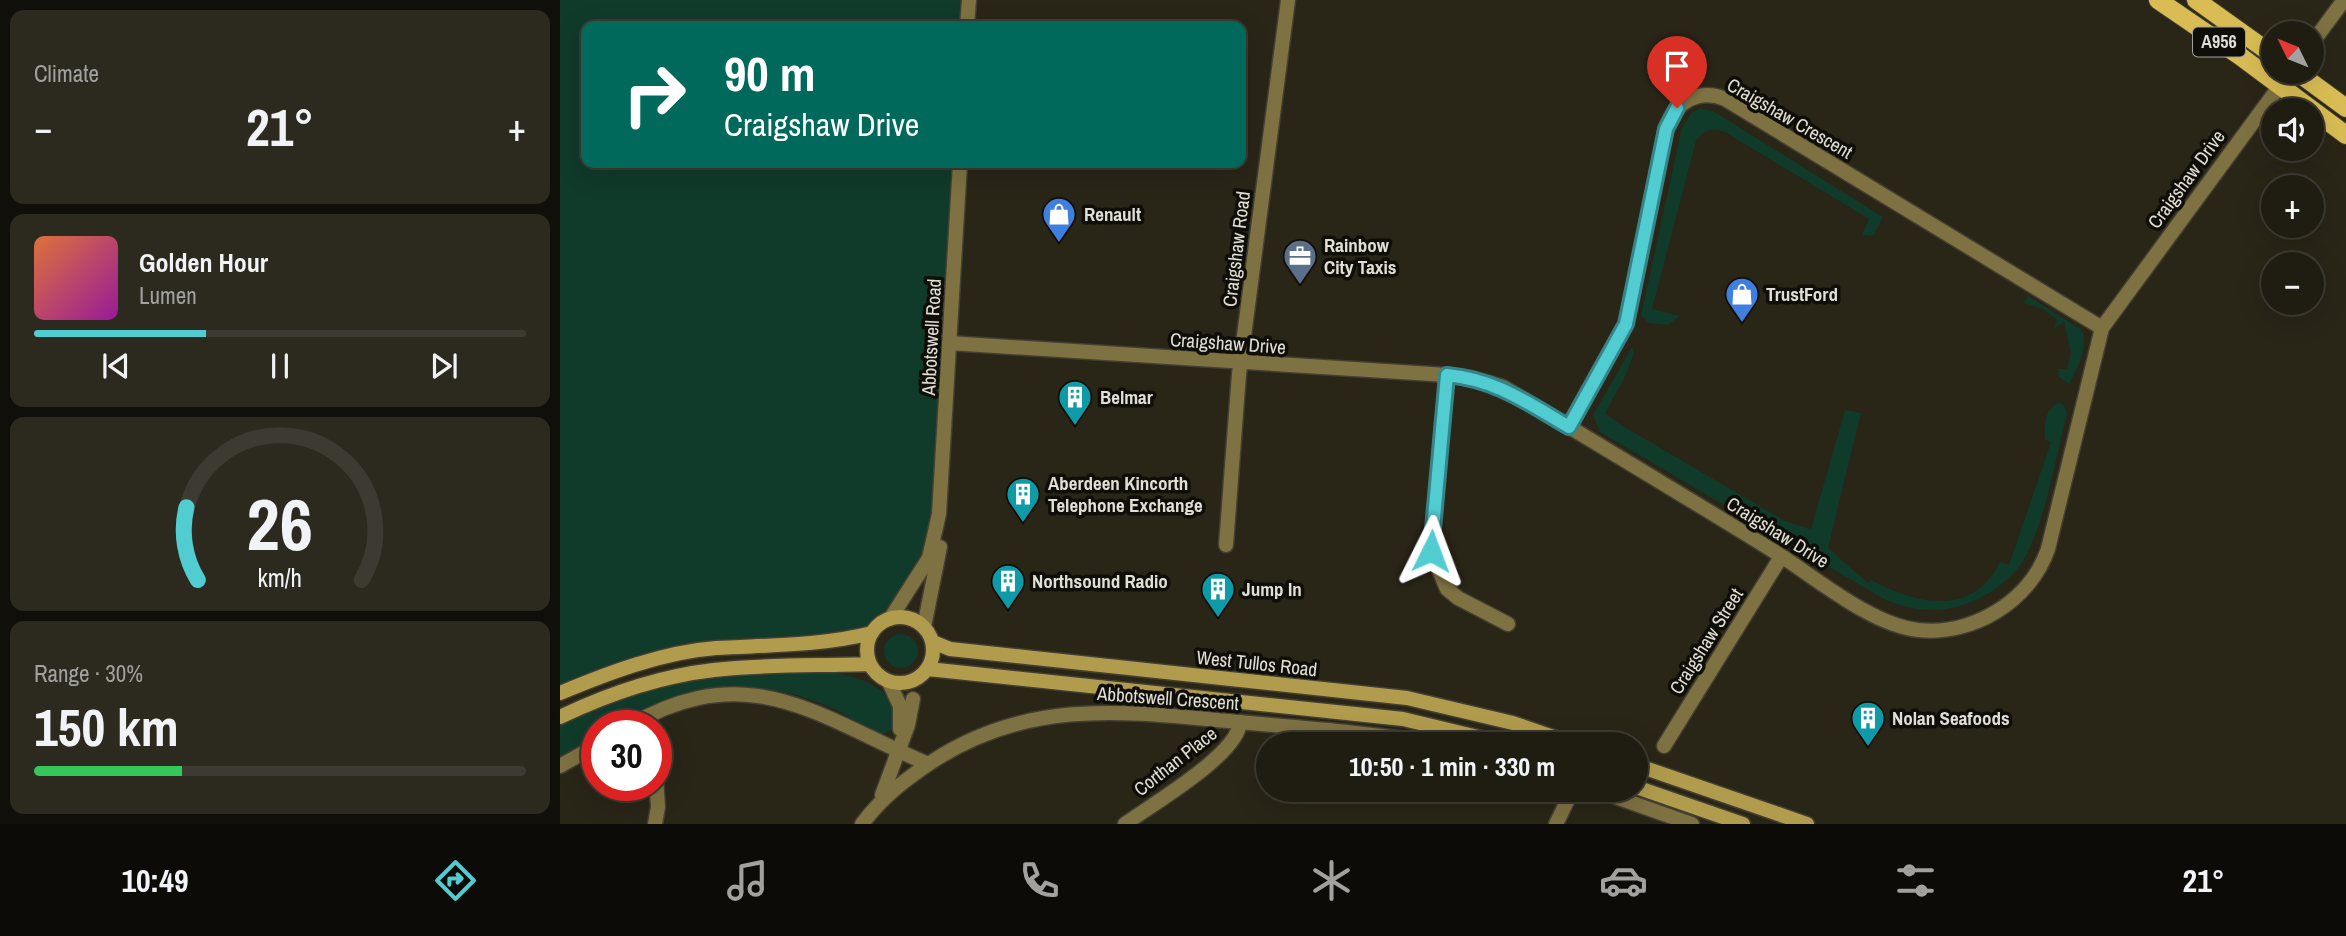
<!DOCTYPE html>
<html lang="en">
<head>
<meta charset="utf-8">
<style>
  :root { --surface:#1f1c11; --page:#2c291f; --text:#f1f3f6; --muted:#a1a19f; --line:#3c3a31; --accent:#51ccd1 }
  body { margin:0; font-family:"Archivo Narrow",sans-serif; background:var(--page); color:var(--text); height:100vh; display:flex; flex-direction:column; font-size:26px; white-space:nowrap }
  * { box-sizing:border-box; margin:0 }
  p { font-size:23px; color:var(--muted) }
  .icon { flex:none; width:38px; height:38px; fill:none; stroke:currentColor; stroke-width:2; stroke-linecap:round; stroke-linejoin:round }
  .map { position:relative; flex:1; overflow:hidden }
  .side { display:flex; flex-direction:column; gap:10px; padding:10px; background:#110f09; width:560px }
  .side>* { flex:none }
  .hud { position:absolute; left:21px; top:21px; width:665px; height:147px; border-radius:14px; box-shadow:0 7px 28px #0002,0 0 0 2px var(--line); background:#00695c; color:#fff; overflow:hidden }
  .needle { width:46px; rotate:313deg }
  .fabs { position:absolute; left:1701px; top:21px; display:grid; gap:14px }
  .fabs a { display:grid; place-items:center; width:63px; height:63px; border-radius:50%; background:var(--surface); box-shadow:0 7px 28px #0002,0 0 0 2px var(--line); font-size:35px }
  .speed { position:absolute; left:21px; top:710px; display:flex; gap:14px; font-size:35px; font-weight:700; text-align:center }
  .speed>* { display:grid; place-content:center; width:91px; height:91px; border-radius:50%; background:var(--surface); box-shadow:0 7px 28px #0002,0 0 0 2px var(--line); line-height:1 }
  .speed .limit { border:10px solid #d22; background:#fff; color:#111 }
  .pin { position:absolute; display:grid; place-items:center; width:60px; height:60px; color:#fff; margin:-72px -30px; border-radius:50% 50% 50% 0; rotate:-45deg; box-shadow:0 0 7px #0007 }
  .pin .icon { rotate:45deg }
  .me { position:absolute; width:77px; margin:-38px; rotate:3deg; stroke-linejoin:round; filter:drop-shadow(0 0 5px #0008) }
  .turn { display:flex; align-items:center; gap:24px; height:147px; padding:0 28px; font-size:32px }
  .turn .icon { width:91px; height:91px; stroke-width:2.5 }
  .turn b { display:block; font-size:49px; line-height:60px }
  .big { font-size:52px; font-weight:800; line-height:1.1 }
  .side .tile { flex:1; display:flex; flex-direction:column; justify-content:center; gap:10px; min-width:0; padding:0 24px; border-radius:14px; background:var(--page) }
  .side .dial { align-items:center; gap:0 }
  .dial svg { height:182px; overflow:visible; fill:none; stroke:var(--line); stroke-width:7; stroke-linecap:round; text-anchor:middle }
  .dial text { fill:var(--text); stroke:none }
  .song { display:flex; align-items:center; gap:21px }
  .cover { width:84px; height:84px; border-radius:10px; background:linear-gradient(135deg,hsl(20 70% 55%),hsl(300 70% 35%)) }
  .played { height:7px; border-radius:4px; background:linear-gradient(90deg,var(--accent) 35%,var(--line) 35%) }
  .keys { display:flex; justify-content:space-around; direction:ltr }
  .heat { display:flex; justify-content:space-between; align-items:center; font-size:38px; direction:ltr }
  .charge { height:10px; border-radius:5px; background:linear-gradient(90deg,#34c759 30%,var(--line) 0) }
  .trip { position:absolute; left:696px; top:732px; width:392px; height:70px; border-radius:35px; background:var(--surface); box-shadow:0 7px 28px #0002,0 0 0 2px var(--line); font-weight:800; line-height:70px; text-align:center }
  .tab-bar { display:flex; height:112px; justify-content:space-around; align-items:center; background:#0c0b07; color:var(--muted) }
  .tab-bar .icon { width:49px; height:49px }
  .tab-bar .selected { color:var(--accent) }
  .tab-bar b { font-size:32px; color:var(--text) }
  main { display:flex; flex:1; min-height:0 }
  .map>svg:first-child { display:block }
  .green { fill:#103a2a }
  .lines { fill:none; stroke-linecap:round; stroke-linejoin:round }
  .minor-casing { stroke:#433f32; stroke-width:17 }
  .tertiary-casing { stroke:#433f32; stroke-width:17 }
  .secondary-casing { stroke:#433f32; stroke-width:17 }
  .primary-casing { stroke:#433f32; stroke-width:20 }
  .minor { stroke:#7e7142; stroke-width:14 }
  .tertiary { stroke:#7e7142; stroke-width:14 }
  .secondary { stroke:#b19c4d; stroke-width:14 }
  .primary { stroke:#d9bd54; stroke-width:18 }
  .route-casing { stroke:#358588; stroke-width:18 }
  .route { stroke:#51ccd1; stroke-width:12 }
  .labels { text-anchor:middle; stroke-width:7; stroke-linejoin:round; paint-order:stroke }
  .shield { fill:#100e08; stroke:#a2a098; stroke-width:2 }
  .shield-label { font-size:18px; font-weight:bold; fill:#e0ded5 }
  .street-label { font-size:19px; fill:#e0ded5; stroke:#100e08 }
  .poi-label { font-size:19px; font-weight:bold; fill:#e0ded5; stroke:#100e08; text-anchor:start }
</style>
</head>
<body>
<main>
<section class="side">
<div class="tile"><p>Climate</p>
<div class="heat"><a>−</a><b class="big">21°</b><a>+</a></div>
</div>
<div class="tile">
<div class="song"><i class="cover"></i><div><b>Golden Hour</b><p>Lumen</p></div></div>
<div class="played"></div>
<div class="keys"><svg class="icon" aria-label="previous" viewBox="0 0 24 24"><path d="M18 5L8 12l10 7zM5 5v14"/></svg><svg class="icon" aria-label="pause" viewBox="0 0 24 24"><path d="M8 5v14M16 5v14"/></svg><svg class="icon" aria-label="next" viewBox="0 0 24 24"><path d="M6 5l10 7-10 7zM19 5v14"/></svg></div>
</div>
<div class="tile dial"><svg viewBox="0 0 100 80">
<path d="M14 69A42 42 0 1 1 86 69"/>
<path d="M14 69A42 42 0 0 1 9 37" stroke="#51ccd1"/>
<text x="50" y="56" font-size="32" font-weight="700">26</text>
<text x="50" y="72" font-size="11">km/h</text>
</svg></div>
<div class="tile"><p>Range · 30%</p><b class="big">150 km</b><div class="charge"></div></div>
</section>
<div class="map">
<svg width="1786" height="824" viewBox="0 0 1786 824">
  <rect width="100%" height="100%" fill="#292517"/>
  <!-- green -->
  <path class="green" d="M0,0H409L407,26H26V163H400L375,539L324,621L312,633L154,648L0,693Z
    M1141,108L1153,111L1323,217L1313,236L1302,235L1309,219L1165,132C1153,127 1143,130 1136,141L1092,309L1120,316L1108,325L1089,323L1081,316L1122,127L1132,112Z
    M1468,296L1522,330C1529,348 1517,369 1509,384L1499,377L1498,369H1507L1511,353L1504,322L1493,329L1497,320L1483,309L1464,303Z
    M1072,347L1074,353L1064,379L1045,413L1063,426L1225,521L1251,529L1285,410L1301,413L1268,548L1308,583L1311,580C1357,604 1412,618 1440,562L1449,565L1491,442L1485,440C1485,425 1483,410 1499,403L1504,405L1507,414C1495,459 1488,511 1467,554C1452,585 1409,610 1374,610C1356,611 1339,605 1322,598L1040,432L1033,415Z
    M324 651a17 17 0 1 1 34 0a17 17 0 1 1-34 0Z
    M223,672C260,672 306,669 332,701L333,729L320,736C304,728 290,716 274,709C224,685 163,681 111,699C82,710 69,726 37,726V738L0,759V725C75,688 141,677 223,672Z"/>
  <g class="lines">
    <defs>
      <path id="minor" d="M1752,43L1784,0
        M389,343L887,375L911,378L943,387C1034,442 1125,496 1215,552C1255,577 1311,625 1358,630C1413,636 1470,601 1488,549L1542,328L1730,72
        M887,375L871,551L887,589L898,598L948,624
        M1008,427L1066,323L1106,129C1114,102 1139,88 1165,99L1542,328
        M666,545L679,374L728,0
        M69,726C190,656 258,717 368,764
        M1104,746L1221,557
        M0,766L37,745
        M95,824L98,807L96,777
        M565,824C591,805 679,754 680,722
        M996,824L1013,789"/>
      <path id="tertiary" d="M407,26L409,0
        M330,619L369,558L379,514L400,163
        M364,627L380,547
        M329,682L340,706V729
        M1033,789L1132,824
        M322,795L348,725L353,699
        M302,824C322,797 346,779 373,761C472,697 568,712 678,722C745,728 812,733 879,744"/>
      <path id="secondary" d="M307 650a33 33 0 1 1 66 0a33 33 0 1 1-66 0Z
        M373,642L390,649L847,698L953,723L1014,744
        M368,669L843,719L947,744
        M0,693C48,673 103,652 156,648C208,645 260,646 312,633
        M0,717C48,694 101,676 154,670C205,664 259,666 310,664
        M1076,765L1247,824
        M1076,787L1183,824"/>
      <path id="primary" d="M1598,0L1680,56L1786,135
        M1636,0L1713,55
        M1737,72L1786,108"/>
    </defs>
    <!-- minor casing -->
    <use href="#minor" class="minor-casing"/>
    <!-- tertiary casing -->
    <use href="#tertiary" class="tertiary-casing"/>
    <!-- secondary casing -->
    <use href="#secondary" class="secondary-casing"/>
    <!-- primary casing -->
    <use href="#primary" class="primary-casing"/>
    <!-- minor -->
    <use href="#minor" class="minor"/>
    <!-- tertiary -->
    <use href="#tertiary" class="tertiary"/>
    <!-- secondary -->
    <use href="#secondary" class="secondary"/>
    <!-- primary -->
    <use href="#primary" class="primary"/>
  </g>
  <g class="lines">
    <defs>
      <path id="route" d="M871,551L887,375C937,380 966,402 1009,427L1066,324L1106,129L1117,108"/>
    </defs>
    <!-- route casing -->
    <use href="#route" class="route-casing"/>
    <!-- route -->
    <use href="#route" class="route"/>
  </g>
  <!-- icons -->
  <defs>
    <symbol id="shop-pin" viewBox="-11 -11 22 30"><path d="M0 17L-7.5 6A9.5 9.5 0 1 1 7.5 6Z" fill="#3f7fe0" stroke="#100e08"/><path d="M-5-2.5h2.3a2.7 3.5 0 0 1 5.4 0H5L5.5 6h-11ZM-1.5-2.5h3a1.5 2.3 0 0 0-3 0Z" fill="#fff"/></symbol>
    <symbol id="office-pin" viewBox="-11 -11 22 30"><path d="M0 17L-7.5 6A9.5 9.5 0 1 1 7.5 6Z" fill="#5c6f8a" stroke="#100e08"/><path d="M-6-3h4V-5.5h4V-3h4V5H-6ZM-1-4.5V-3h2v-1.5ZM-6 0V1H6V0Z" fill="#fff"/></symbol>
    <symbol id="building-pin" viewBox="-11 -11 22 30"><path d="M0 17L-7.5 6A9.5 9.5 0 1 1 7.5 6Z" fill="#0f9aa8" stroke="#100e08"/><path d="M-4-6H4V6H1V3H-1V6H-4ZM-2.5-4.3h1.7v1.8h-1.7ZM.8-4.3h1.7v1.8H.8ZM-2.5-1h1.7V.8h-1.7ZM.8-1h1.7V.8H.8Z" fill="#fff"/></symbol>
  </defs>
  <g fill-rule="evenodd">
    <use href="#shop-pin" x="480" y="195" width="38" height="52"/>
    <use href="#office-pin" x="721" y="237" width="38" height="52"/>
    <use href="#shop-pin" x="1163" y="275" width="38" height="52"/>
    <use href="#building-pin" x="496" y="378" width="38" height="52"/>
    <use href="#building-pin" x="444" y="475" width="38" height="52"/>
    <use href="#building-pin" x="429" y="562" width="38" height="52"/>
    <use href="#building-pin" x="639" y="570" width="38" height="52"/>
    <use href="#building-pin" x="1289" y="699" width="38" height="52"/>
  </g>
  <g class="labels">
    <!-- shield labels -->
    <rect class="shield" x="1633" y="27.5" width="52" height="29" rx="5"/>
    <g class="shield-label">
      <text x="1659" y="48">A956</text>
    </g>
    <!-- street labels -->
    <g class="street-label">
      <text transform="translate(1230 118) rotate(30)" y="7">Craigshaw Crescent</text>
      <text transform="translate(1626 179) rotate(-54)" y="7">Craigshaw Drive</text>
      <text transform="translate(676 249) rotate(-83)" y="7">Craigshaw Road</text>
      <text transform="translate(371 337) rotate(-87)" y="7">Abbotswell Road</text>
      <text transform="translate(668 343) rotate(4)" y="7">Craigshaw Drive</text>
      <text transform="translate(1218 532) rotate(32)" y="7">Craigshaw Drive</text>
      <text transform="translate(1146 641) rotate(-58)" y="7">Craigshaw Street</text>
      <text transform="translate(697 663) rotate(6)" y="7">West Tullos Road</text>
      <text transform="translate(608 698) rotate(4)" y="7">Abbotswell Crescent</text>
      <text transform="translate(615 761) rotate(-38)" y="7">Corthan Place</text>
    </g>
    <!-- poi labels -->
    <g class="poi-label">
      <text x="524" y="221">Renault</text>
      <text x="764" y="252">Rainbow<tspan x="764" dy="22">City Taxis</tspan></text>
      <text x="1206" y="301">TrustFord</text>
      <text x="540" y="404">Belmar</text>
      <text x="488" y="490">Aberdeen Kincorth<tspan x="488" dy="22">Telephone Exchange</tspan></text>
      <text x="472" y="588">Northsound Radio</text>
      <text x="682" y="596">Jump In</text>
      <text x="1332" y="725">Nolan Seafoods</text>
    </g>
  </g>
</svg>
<div class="fabs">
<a><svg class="needle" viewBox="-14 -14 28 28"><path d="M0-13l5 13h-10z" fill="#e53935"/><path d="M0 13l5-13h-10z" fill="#a1a19f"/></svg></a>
<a><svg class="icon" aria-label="sound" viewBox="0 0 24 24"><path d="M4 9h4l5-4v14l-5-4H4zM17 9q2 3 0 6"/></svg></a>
<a>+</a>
<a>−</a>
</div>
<div class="speed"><div class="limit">30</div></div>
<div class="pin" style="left:1117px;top:108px;background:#d93025"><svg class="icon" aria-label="arrive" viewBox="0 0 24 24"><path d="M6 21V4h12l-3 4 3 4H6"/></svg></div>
<svg class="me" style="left:871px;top:551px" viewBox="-20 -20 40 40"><path d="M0-17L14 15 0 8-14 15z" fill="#51ccd1" stroke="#fff" stroke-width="4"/></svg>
<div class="trip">10:50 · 1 min · 330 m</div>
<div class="hud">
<div class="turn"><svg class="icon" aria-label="right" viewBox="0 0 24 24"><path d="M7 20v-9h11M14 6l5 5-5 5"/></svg><div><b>90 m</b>Craigshaw Drive</div></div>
</div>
</div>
</main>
<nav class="tab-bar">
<b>10:49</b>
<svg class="icon selected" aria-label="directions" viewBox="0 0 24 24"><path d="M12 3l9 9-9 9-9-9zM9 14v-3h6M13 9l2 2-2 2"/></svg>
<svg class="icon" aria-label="music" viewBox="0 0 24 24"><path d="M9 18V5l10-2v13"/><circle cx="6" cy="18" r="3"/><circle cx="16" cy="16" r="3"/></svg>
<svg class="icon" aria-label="phone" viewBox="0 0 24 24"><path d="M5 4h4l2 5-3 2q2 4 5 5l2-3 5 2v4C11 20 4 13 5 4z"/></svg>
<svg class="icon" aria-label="climate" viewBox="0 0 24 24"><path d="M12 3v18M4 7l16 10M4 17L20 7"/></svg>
<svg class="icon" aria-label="car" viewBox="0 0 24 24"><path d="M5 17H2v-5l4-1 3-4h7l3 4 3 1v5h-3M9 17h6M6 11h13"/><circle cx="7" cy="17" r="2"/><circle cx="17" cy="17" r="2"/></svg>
<svg class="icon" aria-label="filters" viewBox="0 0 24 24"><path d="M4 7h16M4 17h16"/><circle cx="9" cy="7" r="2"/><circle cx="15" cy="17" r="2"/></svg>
<b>21°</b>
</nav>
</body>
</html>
